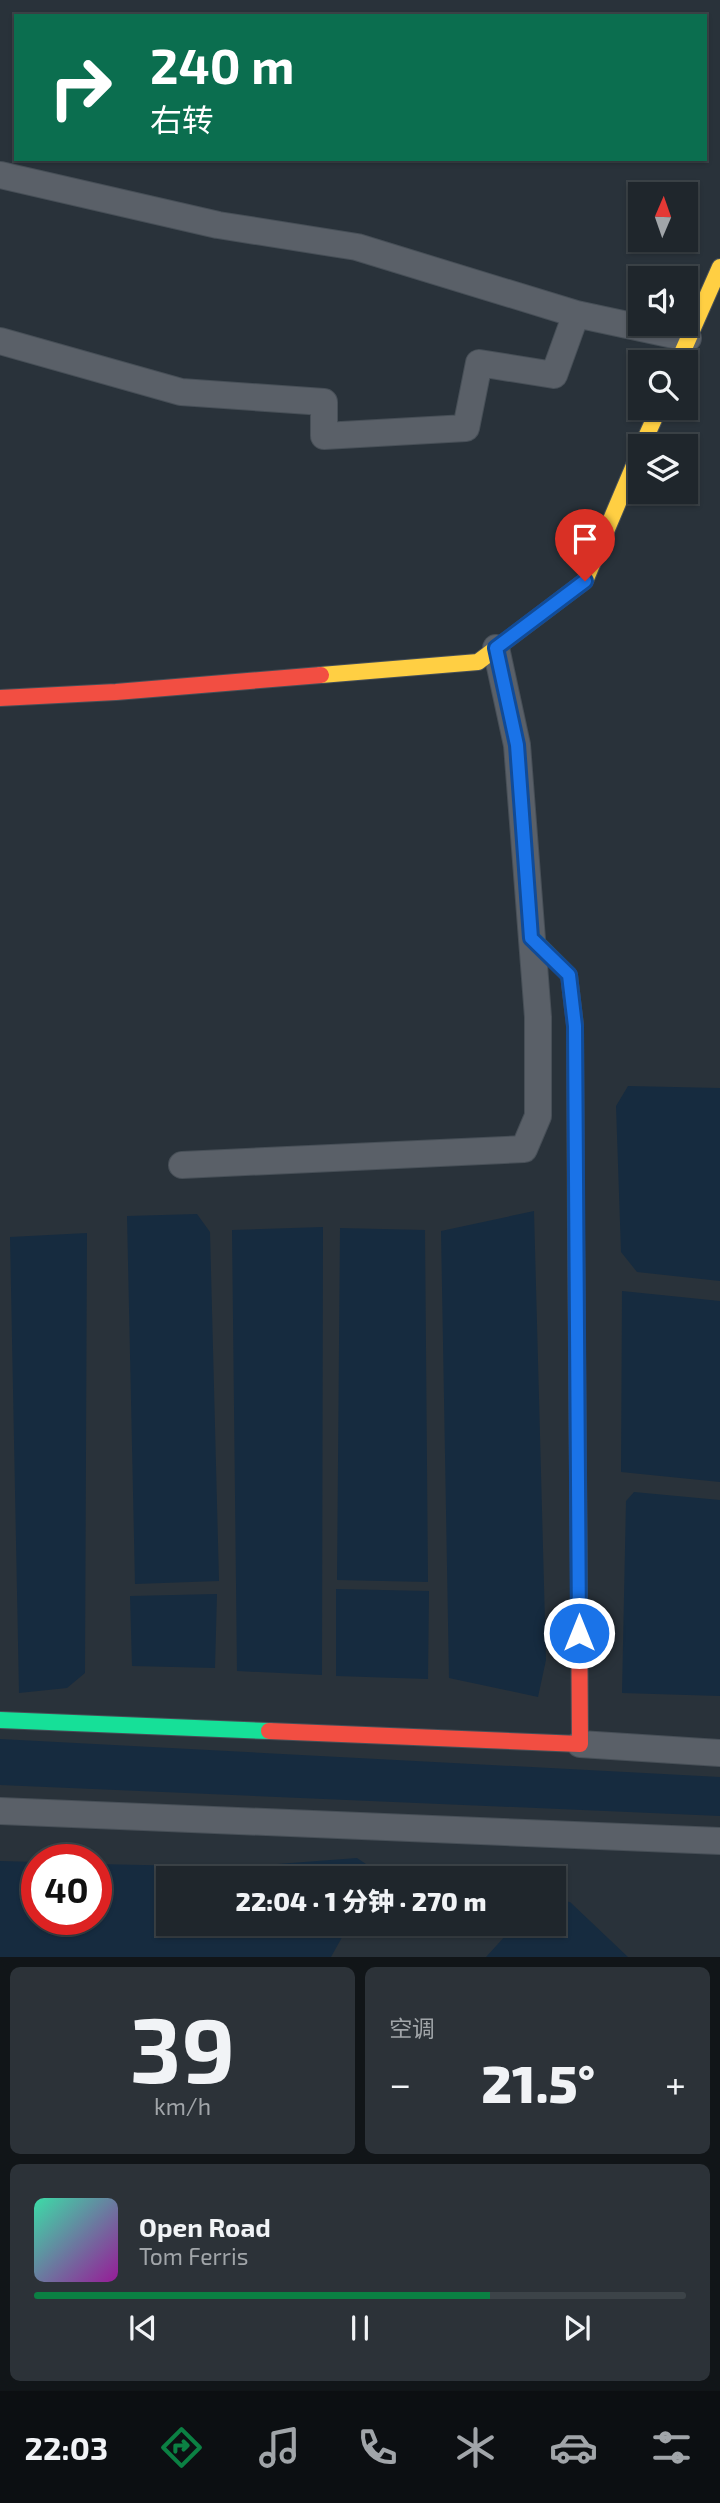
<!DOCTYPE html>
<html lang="zh">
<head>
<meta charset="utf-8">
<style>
  :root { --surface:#1f262c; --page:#2c3238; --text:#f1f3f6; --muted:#a1a5a9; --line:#3c4348; --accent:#0b8043 }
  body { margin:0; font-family:"Exo 2","Noto Sans SC",sans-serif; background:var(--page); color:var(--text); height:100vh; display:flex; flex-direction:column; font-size:26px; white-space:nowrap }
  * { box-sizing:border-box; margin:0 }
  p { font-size:23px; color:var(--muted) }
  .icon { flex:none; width:38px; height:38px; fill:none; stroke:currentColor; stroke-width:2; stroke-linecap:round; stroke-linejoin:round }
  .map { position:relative; height:1957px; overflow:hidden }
  .drawer { display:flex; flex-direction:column; gap:10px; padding:10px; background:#111518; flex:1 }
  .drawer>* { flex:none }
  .banner { position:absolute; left:14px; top:14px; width:693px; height:147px; border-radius:0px; box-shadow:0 2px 5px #0004,0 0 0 2px var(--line); background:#0b6e4f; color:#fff; overflow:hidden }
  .needle { width:46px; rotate:2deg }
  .tools { position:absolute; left:628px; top:182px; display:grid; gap:14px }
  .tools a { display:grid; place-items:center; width:70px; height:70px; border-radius:0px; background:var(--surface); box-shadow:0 2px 5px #0004,0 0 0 2px var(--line); font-size:35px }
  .speed { position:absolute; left:21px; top:1844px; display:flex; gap:14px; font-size:35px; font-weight:700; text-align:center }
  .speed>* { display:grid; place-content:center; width:91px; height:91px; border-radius:50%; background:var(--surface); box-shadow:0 2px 5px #0004,0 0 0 2px var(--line); line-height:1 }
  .speed .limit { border:10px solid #d22; background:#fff; color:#111 }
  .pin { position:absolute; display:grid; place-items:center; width:60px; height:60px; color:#fff; margin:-72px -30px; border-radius:50% 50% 50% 0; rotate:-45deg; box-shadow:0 0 7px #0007 }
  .pin .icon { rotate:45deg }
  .me { position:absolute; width:77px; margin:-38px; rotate:0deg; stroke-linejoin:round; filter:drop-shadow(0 0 5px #0008) }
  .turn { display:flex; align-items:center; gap:24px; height:147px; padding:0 21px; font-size:32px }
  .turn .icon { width:91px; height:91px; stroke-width:2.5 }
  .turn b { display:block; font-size:49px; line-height:60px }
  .big { font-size:52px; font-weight:800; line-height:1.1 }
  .drawer .widget { flex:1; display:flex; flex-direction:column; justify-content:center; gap:10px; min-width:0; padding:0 24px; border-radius:10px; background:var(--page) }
  .drawer .dial { align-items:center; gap:0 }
  .dial b { font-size:91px; line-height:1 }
  .song { display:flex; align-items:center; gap:21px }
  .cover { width:84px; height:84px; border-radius:10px; background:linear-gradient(135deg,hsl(160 70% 55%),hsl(300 70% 35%)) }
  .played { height:7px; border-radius:4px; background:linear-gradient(90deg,var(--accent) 70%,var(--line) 70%) }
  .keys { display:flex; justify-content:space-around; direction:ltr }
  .heat { display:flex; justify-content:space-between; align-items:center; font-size:38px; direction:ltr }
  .drawer .tiles { flex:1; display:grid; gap:10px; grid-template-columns:1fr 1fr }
  .widget:last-child { grid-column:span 2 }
  .trip { position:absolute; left:156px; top:1866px; width:410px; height:70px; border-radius:0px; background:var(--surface); box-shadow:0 2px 5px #0004,0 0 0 2px var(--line); font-weight:800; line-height:70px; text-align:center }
  .tabs { display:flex; height:112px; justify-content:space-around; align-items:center; background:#0c0f12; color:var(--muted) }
  .tabs .icon { width:49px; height:49px }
  .tabs .selected { color:var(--accent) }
  .tabs b { font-size:32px; color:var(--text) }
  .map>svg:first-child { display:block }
  .water { fill:#162b3f }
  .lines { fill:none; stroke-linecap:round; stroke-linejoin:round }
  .street-casing { stroke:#474f57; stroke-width:28 }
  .fast-casing { stroke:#474f57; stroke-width:18 }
  .slow-casing { stroke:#474f57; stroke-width:18 }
  .jam-casing { stroke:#474f57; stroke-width:18 }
  .street { stroke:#5a6068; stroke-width:26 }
  .fast { stroke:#16e098; stroke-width:16 }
  .slow { stroke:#ffcf43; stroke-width:16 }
  .jam { stroke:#f24e42; stroke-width:16 }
  .route-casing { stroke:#114b97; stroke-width:18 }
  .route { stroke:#1a73e8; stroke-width:12 }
</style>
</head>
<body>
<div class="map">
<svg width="720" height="1957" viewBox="0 0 720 1957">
  <rect width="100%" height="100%" fill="#29323a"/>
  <!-- water -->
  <path class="water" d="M628,1086L720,1088V1281L637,1272L621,1252L616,1106Z
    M534,1211L546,1660L538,1697L449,1678L441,1231Z
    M197,1214L210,1232L219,1581L135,1584L127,1216Z
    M323,1227L322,1675L237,1671L232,1230Z
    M340,1228L425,1230L428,1582L337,1580Z
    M87,1233L85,1673L67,1688L19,1693L10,1237Z
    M622,1291L720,1301V1482L621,1472Z
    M634,1492L720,1500V1696L622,1693L626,1501Z
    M336,1589L429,1591L428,1679L336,1676Z
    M217,1594L215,1668L132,1666L130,1596Z
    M0,1739L720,1777V1816L0,1785Z
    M357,1858L378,1872L375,1878H168V1923H350L331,1957H0V1861L37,1862V1920H96V1864L236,1867Z
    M553,1900L570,1902L628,1957H486L517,1923H553Z"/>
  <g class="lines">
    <defs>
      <path id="street" d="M0,175L218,225L357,247L576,314L688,338
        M0,341L181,392L324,402V436L466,428L479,363L554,375L576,314
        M182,1165L524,1149L538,1116V1017L517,745L496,648
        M580,1744L720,1753
        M0,1811L720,1841"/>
      <path id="fast" d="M532,938L569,975L575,1025L576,1230
        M0,1720L269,1731"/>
      <path id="slow" d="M678,362L720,267
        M642,446L659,408
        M321,675L478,662L585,581L640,451
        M576,1230L579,1592"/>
      <path id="jam" d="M0,698L116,692L321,675
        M269,1731L580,1744L579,1592"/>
    </defs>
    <!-- street casing -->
    <use href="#street" class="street-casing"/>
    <!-- fast casing -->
    <use href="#fast" class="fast-casing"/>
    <!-- slow casing -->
    <use href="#slow" class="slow-casing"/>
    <!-- jam casing -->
    <use href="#jam" class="jam-casing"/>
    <!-- street -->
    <use href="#street" class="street"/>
    <!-- fast -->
    <use href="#fast" class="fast"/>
    <!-- slow -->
    <use href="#slow" class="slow"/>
    <!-- jam -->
    <use href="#jam" class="jam"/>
  </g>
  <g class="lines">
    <defs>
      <path id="route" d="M579,1633L575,1026L569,975L531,938L517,745L496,648L585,581"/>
    </defs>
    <!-- route casing -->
    <use href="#route" class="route-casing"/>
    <!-- route -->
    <use href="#route" class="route"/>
  </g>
</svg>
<div class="tools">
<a><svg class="needle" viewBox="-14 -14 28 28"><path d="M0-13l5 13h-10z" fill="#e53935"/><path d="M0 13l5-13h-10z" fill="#a1a5a9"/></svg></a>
<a><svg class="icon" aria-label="sound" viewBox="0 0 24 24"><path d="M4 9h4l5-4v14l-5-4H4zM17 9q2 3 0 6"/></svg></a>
<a><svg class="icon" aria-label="search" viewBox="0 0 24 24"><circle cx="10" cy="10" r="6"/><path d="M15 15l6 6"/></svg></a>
<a><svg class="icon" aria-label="layers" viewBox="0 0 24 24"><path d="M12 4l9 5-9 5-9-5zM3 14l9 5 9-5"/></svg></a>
</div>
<div class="speed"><div class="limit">40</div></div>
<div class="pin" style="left:585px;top:581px;background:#d93025"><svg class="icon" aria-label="arrive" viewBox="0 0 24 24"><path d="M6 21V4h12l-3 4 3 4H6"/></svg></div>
<svg class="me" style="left:579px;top:1633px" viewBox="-20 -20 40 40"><circle r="17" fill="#1a73e8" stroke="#fff" stroke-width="3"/><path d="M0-11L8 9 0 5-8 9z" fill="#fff"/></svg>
<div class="trip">22:04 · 1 分钟 · 270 m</div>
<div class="banner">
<div class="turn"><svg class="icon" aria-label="right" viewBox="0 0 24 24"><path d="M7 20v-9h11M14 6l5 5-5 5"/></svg><div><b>240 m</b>右转</div></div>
</div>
</div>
<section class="drawer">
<div class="tiles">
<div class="widget dial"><b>39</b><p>km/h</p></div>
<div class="widget"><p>空调</p>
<div class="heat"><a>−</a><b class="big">21.5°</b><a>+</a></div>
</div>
<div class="widget">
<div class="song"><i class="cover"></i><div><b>Open Road</b><p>Tom Ferris</p></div></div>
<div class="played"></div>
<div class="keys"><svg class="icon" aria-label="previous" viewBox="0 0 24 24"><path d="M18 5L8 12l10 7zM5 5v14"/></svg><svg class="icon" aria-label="pause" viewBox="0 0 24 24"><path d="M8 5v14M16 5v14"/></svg><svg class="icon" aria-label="next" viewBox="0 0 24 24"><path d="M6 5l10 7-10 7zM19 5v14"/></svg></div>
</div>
</div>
</section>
<nav class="tabs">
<b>22:03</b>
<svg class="icon selected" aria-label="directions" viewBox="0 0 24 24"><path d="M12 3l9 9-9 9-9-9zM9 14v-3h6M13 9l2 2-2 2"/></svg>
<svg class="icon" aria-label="music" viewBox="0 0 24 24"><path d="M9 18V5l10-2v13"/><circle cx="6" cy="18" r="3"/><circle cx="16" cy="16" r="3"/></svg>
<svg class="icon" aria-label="phone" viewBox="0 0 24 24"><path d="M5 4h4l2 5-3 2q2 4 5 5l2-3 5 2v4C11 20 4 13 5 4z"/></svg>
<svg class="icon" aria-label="climate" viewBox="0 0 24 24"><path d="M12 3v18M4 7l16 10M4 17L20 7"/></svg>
<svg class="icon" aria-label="car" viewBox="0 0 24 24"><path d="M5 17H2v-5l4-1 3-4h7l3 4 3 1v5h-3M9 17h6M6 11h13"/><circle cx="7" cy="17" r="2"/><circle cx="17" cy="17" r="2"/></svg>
<svg class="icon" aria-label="filters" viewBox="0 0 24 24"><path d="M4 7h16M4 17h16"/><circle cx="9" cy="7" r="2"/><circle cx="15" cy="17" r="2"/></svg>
</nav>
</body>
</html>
